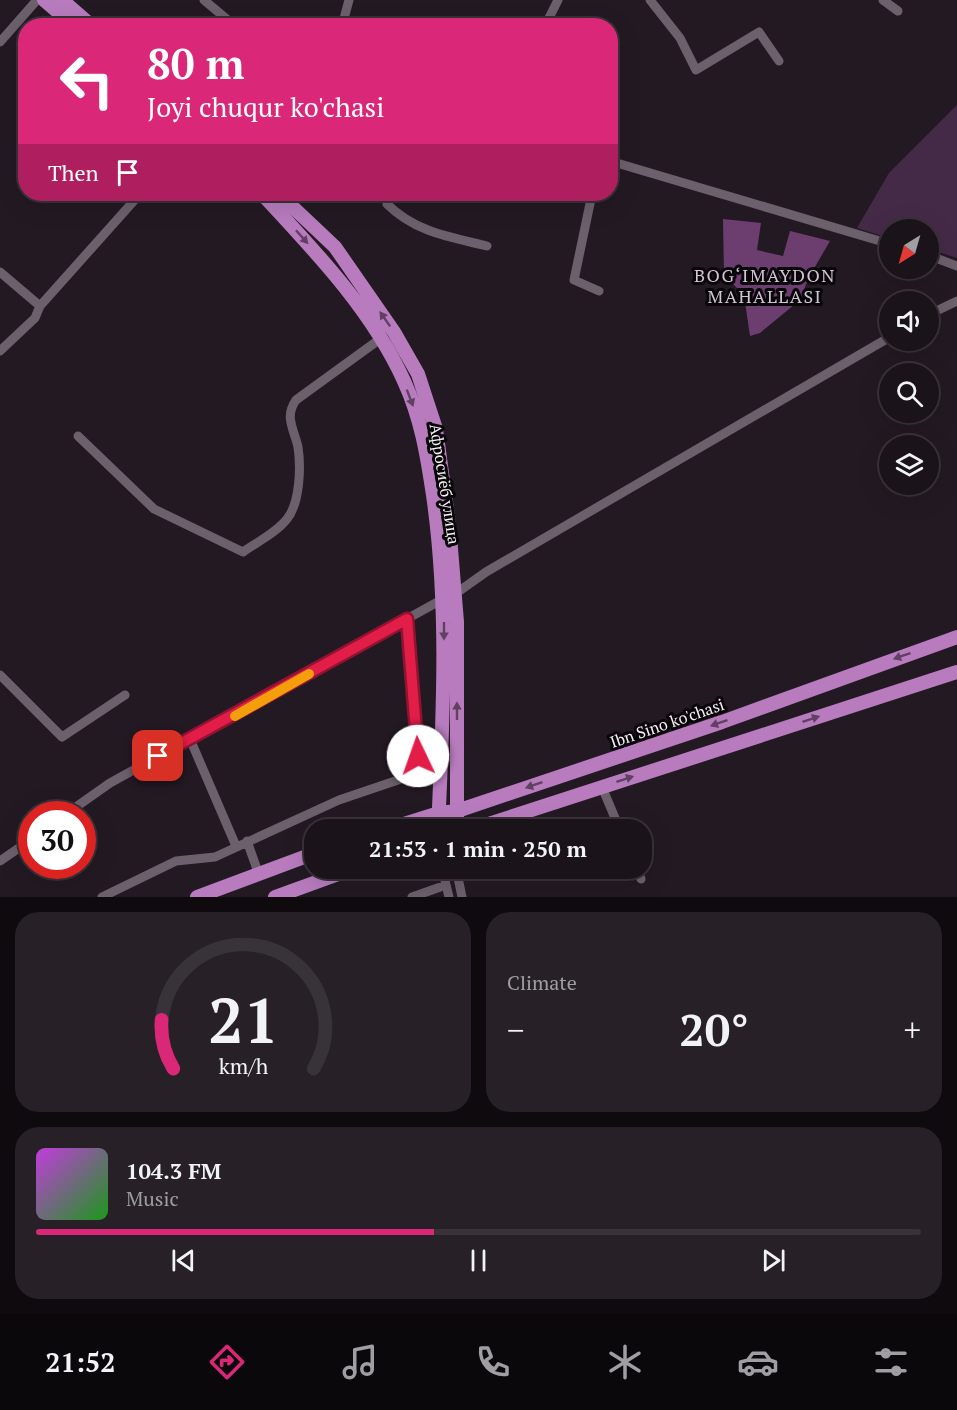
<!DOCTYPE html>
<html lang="en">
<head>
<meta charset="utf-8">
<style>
  :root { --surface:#1a131a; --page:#272027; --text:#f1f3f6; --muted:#9f9ea2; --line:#383239; --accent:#db2777 }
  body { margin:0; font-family:"PT Serif",serif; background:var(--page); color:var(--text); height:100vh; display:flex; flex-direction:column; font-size:22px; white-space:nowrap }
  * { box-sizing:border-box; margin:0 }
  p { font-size:20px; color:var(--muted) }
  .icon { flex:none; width:33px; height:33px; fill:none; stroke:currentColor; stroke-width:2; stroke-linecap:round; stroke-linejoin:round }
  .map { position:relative; height:897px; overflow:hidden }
  .sheet { display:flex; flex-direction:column; gap:15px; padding:15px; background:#0e0a0e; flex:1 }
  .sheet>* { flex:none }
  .guide { position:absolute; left:18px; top:18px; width:600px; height:183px; border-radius:24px; box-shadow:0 6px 24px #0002,0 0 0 2px var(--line); background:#db2777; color:#fff; overflow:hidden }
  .needle { width:39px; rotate:217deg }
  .buttons { position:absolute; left:879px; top:219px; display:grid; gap:12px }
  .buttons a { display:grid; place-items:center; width:60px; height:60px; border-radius:50%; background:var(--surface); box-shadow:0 6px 24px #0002,0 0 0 2px var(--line); font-size:30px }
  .speed { position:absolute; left:18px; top:801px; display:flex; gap:12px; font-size:30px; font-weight:700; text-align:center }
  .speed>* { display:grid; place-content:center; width:78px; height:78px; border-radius:50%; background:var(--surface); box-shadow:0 6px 24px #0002,0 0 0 2px var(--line); line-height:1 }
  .speed .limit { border:9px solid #d22; background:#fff; color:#111 }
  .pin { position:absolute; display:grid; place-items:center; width:51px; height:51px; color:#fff; margin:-26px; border-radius:12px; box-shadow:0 3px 9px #0006 }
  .me { position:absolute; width:66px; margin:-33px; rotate:357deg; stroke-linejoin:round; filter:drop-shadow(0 0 4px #0008) }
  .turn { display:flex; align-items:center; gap:21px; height:126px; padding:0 30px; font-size:27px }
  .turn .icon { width:78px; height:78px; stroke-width:2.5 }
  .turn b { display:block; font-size:42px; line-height:51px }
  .then { display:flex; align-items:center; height:57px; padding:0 30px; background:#0003; gap:12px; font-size:22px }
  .big { font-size:45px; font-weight:700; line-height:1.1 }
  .sheet .card { flex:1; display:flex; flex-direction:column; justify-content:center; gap:9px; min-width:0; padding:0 21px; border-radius:24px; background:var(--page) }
  .sheet .dial { align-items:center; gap:0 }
  .dial svg { height:156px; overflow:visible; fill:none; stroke:var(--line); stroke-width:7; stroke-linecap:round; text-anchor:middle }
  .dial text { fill:var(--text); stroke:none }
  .song { display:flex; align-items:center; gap:18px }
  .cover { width:72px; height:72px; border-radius:9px; background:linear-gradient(135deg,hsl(290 70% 55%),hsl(120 70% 35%)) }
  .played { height:6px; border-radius:3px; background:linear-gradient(90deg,var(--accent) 45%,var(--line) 45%) }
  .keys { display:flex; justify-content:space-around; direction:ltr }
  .heat { display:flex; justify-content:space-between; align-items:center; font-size:33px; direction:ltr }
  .sheet .tiles { flex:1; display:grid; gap:15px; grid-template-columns:1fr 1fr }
  .card:last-child { grid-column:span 2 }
  .trip { position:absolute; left:304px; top:819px; width:348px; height:60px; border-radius:24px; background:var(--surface); box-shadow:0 6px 24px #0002,0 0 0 2px var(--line); font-weight:700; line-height:60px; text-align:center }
  .dock { display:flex; height:96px; justify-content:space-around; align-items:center; background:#0a080a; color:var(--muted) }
  .dock .icon { width:42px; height:42px }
  .dock .current { color:var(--accent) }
  .dock b { font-size:27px; color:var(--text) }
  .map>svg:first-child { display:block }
  .green { fill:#452a48 }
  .forest { fill:#6b3e6f }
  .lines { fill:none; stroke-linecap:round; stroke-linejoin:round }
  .minor { stroke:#6c606d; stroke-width:9 }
  .primary { stroke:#b87cbe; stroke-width:14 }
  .oneway { fill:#604164 }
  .route-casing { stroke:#92132f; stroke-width:15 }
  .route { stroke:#e11d48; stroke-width:10 }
  .slow { stroke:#f59e0b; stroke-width:10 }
  .labels { text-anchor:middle; stroke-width:6; stroke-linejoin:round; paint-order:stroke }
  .street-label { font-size:16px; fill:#f6eff6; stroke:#09060a }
  .neighbourhood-label { font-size:18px; letter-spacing:1.5px; fill:#d2c4d3; stroke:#09060a }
</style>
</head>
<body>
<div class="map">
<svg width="957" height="897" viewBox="0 0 957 897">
  <rect width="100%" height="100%" fill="#231923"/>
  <!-- green -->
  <path class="green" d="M957,105V258L929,249L928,230H890L889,238L857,228L889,173Z"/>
  <!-- forest -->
  <path class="forest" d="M723,219L761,223L757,250L783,256L790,231L830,241L809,277L800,300L760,333L750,336L744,295L724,275Z"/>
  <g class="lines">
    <!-- minor -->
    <path class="minor" d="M204,0L235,26
      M650,0L680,38L696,70L759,32L779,61
      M883,0L898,11
      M342,26L349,0
      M545,26L558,0
      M0,42L37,0
      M610,161L890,244
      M393,194L387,204C415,232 450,237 487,246
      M592,194L574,280L599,291
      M928,255L957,266
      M0,272L40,306
      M928,315L957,301
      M0,351L35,318L40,306L140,194
      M78,436L154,509L243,552C257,542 276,533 287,519C300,503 301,467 298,447C294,429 284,417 296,400L380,339
      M455,594L486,572L890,337
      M0,675L62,737L125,695
      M190,739L236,846
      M602,787L620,830
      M66,814L110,783L443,599
      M247,841L258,872
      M0,861L32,839
      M442,868L449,897
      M456,868L462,897
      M637,868L641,879
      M102,897L176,861L215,857L339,800L398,780L408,773L418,756L407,619
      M412,897L446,885"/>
    <!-- primary -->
    <path class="primary" d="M44,0L74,26
      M62,0L92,26
      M262,194C314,250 372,310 404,381C421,418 427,455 433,495C449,606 443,718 438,830
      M279,194L335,247L394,332L418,374L436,429L449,524L457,622V830
      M385,830L439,813L457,811L722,722L957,637
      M470,830L957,672
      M197,897L315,853
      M275,897L355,868"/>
  </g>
  <!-- one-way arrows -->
  <defs><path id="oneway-solid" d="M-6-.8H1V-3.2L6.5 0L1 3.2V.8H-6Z" transform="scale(1.5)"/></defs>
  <g class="oneway">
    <use href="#oneway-solid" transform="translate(302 237) rotate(48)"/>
    <use href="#oneway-solid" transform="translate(385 319) rotate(-125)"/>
    <use href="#oneway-solid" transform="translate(410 398) rotate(69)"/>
    <use href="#oneway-solid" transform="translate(444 631) rotate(90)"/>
    <use href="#oneway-solid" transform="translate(902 656) rotate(161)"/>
    <use href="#oneway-solid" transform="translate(457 711) rotate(-90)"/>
    <use href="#oneway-solid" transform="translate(811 719) rotate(-18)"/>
    <use href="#oneway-solid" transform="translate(719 723) rotate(161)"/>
    <use href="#oneway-solid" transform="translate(625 779) rotate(-18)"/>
    <use href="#oneway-solid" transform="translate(534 785) rotate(161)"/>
  </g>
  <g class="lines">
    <defs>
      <path id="route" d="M158,756L407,619L418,756"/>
    </defs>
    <!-- route casing -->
    <use href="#route" class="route-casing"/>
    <!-- route -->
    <use href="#route" class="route"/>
    <!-- slow -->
    <path class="slow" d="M235,716L309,674"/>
  </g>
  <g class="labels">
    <!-- street labels -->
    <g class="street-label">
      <text transform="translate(445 484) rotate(81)" y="6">Афросиёб улица</text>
      <text transform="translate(667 723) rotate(-19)" y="6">Ibn Sino ko'chasi</text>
    </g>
    <!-- neighbourhood labels -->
    <g class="neighbourhood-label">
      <text x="765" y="282">BOG‘IMAYDON<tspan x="765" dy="21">MAHALLASI</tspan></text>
    </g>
  </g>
</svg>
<div class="buttons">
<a><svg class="needle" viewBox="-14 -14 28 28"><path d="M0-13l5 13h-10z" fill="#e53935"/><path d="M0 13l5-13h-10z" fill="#9f9ea2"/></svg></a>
<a><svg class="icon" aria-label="sound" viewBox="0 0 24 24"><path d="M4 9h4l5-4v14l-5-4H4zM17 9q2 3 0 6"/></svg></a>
<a><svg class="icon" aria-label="search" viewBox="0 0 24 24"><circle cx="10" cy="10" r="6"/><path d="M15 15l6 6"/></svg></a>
<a><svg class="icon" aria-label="layers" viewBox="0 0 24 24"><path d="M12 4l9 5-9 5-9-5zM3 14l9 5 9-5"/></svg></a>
</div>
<div class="speed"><div class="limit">30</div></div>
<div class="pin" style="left:158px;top:756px;background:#d93025"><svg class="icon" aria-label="arrive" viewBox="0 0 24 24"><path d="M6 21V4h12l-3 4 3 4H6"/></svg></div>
<svg class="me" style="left:418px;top:756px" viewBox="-20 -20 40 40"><circle r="19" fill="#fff"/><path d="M0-13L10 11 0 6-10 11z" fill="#e11d48"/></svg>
<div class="trip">21:53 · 1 min · 250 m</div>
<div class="guide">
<div class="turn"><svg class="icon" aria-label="left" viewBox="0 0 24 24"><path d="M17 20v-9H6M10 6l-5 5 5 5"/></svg><div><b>80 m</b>Joyi chuqur ko'chasi</div></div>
<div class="then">Then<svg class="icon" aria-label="arrive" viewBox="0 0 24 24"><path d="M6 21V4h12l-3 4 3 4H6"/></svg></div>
</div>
</div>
<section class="sheet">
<div class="tiles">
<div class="card dial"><svg viewBox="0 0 100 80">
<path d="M14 69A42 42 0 1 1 86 69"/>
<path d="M14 69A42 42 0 0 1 8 44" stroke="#db2777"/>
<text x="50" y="56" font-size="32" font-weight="700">21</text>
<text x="50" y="72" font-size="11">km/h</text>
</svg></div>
<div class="card"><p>Climate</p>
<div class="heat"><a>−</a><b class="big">20°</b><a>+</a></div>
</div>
<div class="card">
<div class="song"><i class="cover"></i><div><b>104.3 FM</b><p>Music</p></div></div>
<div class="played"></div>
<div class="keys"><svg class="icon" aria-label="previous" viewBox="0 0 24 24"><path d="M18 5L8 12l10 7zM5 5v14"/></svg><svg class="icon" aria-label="pause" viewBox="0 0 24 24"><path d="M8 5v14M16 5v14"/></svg><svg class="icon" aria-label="next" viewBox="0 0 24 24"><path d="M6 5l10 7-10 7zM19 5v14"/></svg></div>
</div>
</div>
</section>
<nav class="dock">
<b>21:52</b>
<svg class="icon current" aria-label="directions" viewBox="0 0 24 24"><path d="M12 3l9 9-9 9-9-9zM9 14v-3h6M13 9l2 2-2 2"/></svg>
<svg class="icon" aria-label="music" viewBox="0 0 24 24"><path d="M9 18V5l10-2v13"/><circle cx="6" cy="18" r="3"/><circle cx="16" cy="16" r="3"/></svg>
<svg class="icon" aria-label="phone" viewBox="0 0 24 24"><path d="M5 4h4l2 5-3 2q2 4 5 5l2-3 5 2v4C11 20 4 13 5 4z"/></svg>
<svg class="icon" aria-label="climate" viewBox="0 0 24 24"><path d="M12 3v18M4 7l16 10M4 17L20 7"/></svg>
<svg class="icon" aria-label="car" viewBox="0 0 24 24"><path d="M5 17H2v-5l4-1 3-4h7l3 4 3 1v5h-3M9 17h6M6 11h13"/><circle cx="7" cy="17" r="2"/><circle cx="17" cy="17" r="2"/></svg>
<svg class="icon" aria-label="filters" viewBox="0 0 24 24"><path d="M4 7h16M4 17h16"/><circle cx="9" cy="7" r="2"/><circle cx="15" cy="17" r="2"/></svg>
</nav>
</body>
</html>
